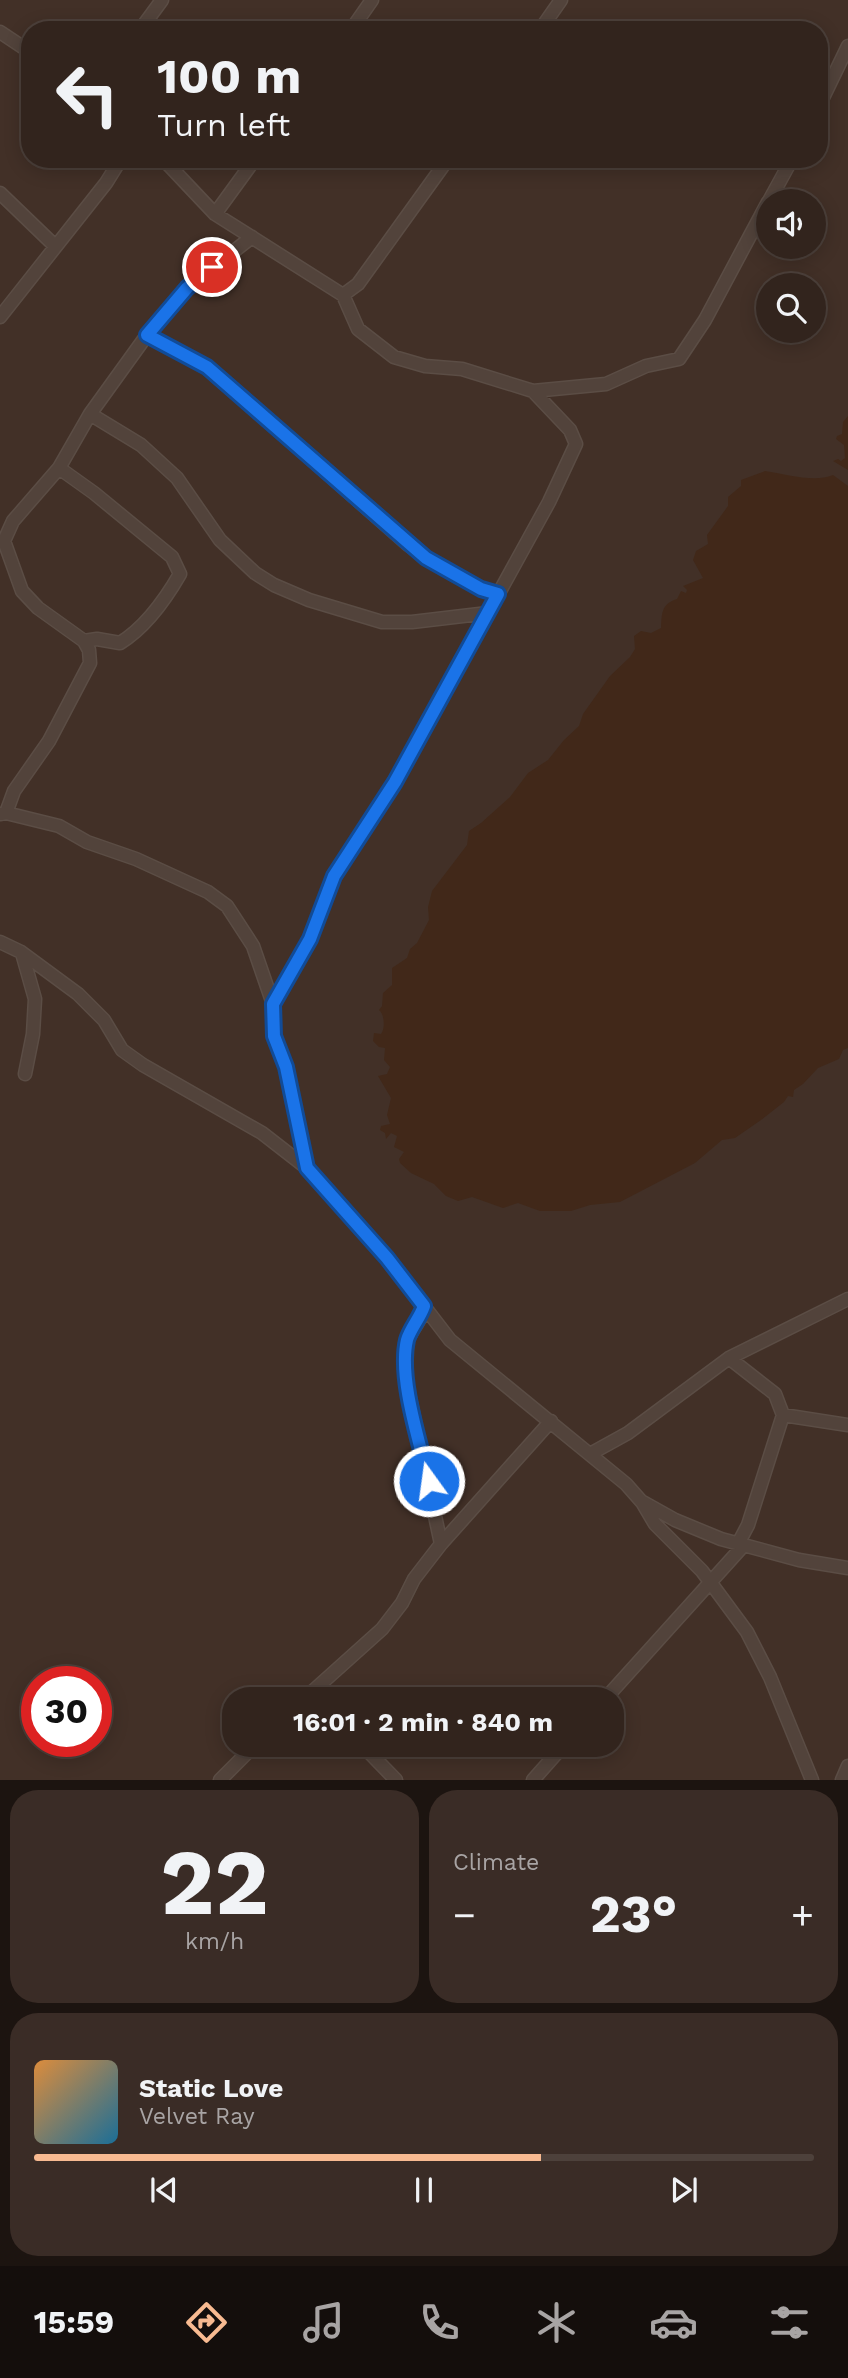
<!DOCTYPE html>
<html lang="en">
<head>
<meta charset="utf-8">
<style>
  :root { --surface:#32241d; --page:#3a2c26; --text:#f1f3f6; --muted:#a8a4a4; --line:#4d413b; --accent:#f8ba91 }
  body { margin:0; font-family:"Work Sans",sans-serif; background:var(--page); color:var(--text); height:100vh; display:flex; flex-direction:column; font-size:26px; white-space:nowrap }
  * { box-sizing:border-box; margin:0 }
  p { font-size:23px; color:var(--muted) }
  .icon { flex:none; width:38px; height:38px; fill:none; stroke:currentColor; stroke-width:2; stroke-linecap:round; stroke-linejoin:round }
  .map { position:relative; height:1780px; overflow:hidden }
  .drawer { display:flex; flex-direction:column; gap:10px; padding:10px; background:#1c1410; flex:1 }
  .drawer>* { flex:none }
  .hud { position:absolute; left:21px; top:21px; width:807px; height:147px; border-radius:28px; box-shadow:0 4px 18px #0003,0 0 0 2px var(--line); background:#32241d; color:var(--text); overflow:hidden }
  .buttons { position:absolute; left:756px; top:189px; display:grid; gap:14px }
  .buttons a { display:grid; place-items:center; width:70px; height:70px; border-radius:50%; background:var(--surface); box-shadow:0 4px 18px #0003,0 0 0 2px var(--line); font-size:35px }
  .speed { position:absolute; left:21px; top:1666px; display:flex; gap:14px; font-size:35px; font-weight:700; text-align:center }
  .speed>* { display:grid; place-content:center; width:91px; height:91px; border-radius:50%; background:var(--surface); box-shadow:0 4px 18px #0003,0 0 0 2px var(--line); line-height:1 }
  .speed .limit { border:10px solid #d22; background:#fff; color:#111 }
  .pin { position:absolute; display:grid; place-items:center; width:60px; height:60px; color:#fff; margin:-30px; border:4px solid #fff; border-radius:50%; box-shadow:0 2px 7px #0007 }
  .me { position:absolute; width:77px; margin:-38px; rotate:346deg; stroke-linejoin:round; filter:drop-shadow(0 0 5px #0008) }
  .turn { display:flex; align-items:center; gap:24px; height:147px; padding:0 21px; font-size:32px }
  .turn .icon { width:91px; height:91px; stroke-width:2.5 }
  .turn b { display:block; font-size:49px; line-height:60px }
  .big { font-size:52px; font-weight:700; line-height:1.1 }
  .drawer .tile { flex:1; display:flex; flex-direction:column; justify-content:center; gap:10px; min-width:0; padding:0 24px; border-radius:28px; background:var(--page) }
  .drawer .dial { align-items:center; gap:0 }
  .dial b { font-size:91px; line-height:1 }
  .song { display:flex; align-items:center; gap:21px }
  .cover { width:84px; height:84px; border-radius:10px; background:linear-gradient(135deg,hsl(30 70% 55%),hsl(200 70% 35%)) }
  .played { height:7px; border-radius:4px; background:linear-gradient(90deg,var(--accent) 65%,var(--line) 65%) }
  .keys { display:flex; justify-content:space-around; direction:ltr }
  .heat { display:flex; justify-content:space-between; align-items:center; font-size:38px; direction:ltr }
  .drawer .tiles { flex:1; display:grid; gap:10px; grid-template-columns:1fr 1fr }
  .tile:last-child { grid-column:span 2 }
  .trip { position:absolute; left:222px; top:1687px; width:402px; height:70px; border-radius:28px; background:var(--surface); box-shadow:0 4px 18px #0003,0 0 0 2px var(--line); font-weight:700; line-height:70px; text-align:center }
  .tabs { display:flex; height:112px; justify-content:space-around; align-items:center; background:#140e0c; color:var(--muted) }
  .tabs .icon { width:49px; height:49px }
  .tabs .selected { color:var(--accent) }
  .tabs b { font-size:32px; color:var(--text) }
  .map>svg:first-child { display:block }
  .water { fill:#412819 }
  .lines { fill:none; stroke-linecap:round; stroke-linejoin:round }
  .minor-casing { stroke:#5b4d45; stroke-width:15 }
  .minor { stroke:#52433b; stroke-width:12 }
  .route-casing { stroke:#114b97; stroke-width:18 }
  .route { stroke:#1a73e8; stroke-width:12 }
</style>
</head>
<body>
<div class="map">
<svg width="848" height="1780" viewBox="0 0 848 1780">
  <rect width="100%" height="100%" fill="#423027"/>
  <!-- water -->
  <path class="water" d="M848,416V470L833,461L838,459L841,461L845,458L844,445L836,439L837,436L842,434L843,422Z
    M765,471C786,474 814,483 833,475L848,486V1048L843,1050L839,1059L818,1068L803,1084L794,1090L793,1097L788,1096L784,1102L761,1120L735,1138L722,1140L695,1163L620,1202L590,1205L571,1211H540L518,1203L503,1208L472,1197L458,1201L446,1196L434,1184L411,1173L400,1163L399,1159L404,1152L394,1147L397,1136L391,1133L386,1139L385,1133L380,1130L381,1126L390,1124L387,1115L391,1098L378,1076L387,1074L390,1067L384,1060L385,1048L379,1047L373,1041L374,1033L381,1034C385,1029 385,1015 379,1010L382,1006L383,993L392,985V968L407,958L410,949L417,943L429,920L428,907L432,891L467,845L469,831L481,823L510,797L528,773L548,760L564,740L579,726L583,714L610,676L630,657L635,649L634,636L641,631L651,633L661,628C662,616 660,604 677,599L681,591L686,593L687,590L683,586L703,578L693,560L696,551L708,544L707,535L728,506V497L741,486V480Z"/>
  <g class="lines">
    <defs>
      <path id="minor" d="M140,30L162,0
        M351,30L372,0
        M540,30L561,0
        M0,32L30,52
        M819,106L848,46
        M163,159L215,214L343,295L358,284L448,159
        M0,193L55,246
        M769,201L792,159
        M215,214L255,159
        M0,317L106,183L121,159
        M147,335L207,367L407,544C434,564 466,583 498,595
        M533,391L606,384L646,366L679,359L705,320L768,202
        M90,414L141,445L177,478L220,540L255,573L274,585L309,600L382,622H412L488,613
        M59,468L94,493L172,557L180,574C165,600 146,627 120,643L97,639L84,641
        M6,813L14,791L49,741L90,663L89,650L84,641L38,608L22,591L4,541L13,521L59,468L90,414L147,335L187,288L252,237
        M1,814L6,813L59,826L87,842L136,859L208,892L227,906L253,946L273,1004L274,1036L286,1067L307,1168
        M0,942L21,952L78,994L104,1020L122,1050L143,1065L262,1133L307,1168L387,1258L450,1340L626,1484L641,1501L675,1520L721,1539L799,1560L848,1568
        M22,953L35,999L33,1034L25,1074
        M273,1004L310,939L334,876L395,782L549,502L576,444L570,430L533,391L462,369L425,366L394,357L358,329L343,295
        M424,1306L421,1317L407,1340L406,1380L441,1544
        M783,1415L848,1425
        M590,1454L628,1433L729,1358L848,1299
        M642,1502L655,1524L702,1571L747,1632L770,1677L812,1780
        M304,1699L382,1629L402,1603L414,1579L441,1544L551,1421
        M605,1699L744,1545L739,1542L748,1525L783,1415L775,1394L729,1358
        M362,1745L396,1780
        M220,1780L255,1745
        M533,1780L564,1745
        M842,1780L848,1766"/>
    </defs>
    <!-- minor casing -->
    <use href="#minor" class="minor-casing"/>
    <!-- minor -->
    <use href="#minor" class="minor"/>
  </g>
  <g class="lines">
    <defs>
      <path id="route" d="M212,267L187,288L147,335L207,367L426,558L481,589L498,594L395,782L334,876L310,939L273,1004L274,1036L286,1067L307,1168L387,1258L424,1306C420,1318 410,1329 407,1340C398,1378 420,1443 429,1481"/>
    </defs>
    <!-- route casing -->
    <use href="#route" class="route-casing"/>
    <!-- route -->
    <use href="#route" class="route"/>
  </g>
</svg>
<div class="buttons">
<a><svg class="icon" aria-label="sound" viewBox="0 0 24 24"><path d="M4 9h4l5-4v14l-5-4H4zM17 9q2 3 0 6"/></svg></a>
<a><svg class="icon" aria-label="search" viewBox="0 0 24 24"><circle cx="10" cy="10" r="6"/><path d="M15 15l6 6"/></svg></a>
</div>
<div class="speed"><div class="limit">30</div></div>
<div class="pin" style="left:212px;top:267px;background:#d93025"><svg class="icon" aria-label="arrive" viewBox="0 0 24 24"><path d="M6 21V4h12l-3 4 3 4H6"/></svg></div>
<svg class="me" style="left:429px;top:1481px" viewBox="-20 -20 40 40"><circle r="17" fill="#1a73e8" stroke="#fff" stroke-width="3"/><path d="M0-11L8 9 0 5-8 9z" fill="#fff"/></svg>
<div class="trip">16:01 · 2 min · 840 m</div>
<div class="hud">
<div class="turn"><svg class="icon" aria-label="left" viewBox="0 0 24 24"><path d="M17 20v-9H6M10 6l-5 5 5 5"/></svg><div><b>100 m</b>Turn left</div></div>
</div>
</div>
<section class="drawer">
<div class="tiles">
<div class="tile dial"><b>22</b><p>km/h</p></div>
<div class="tile"><p>Climate</p>
<div class="heat"><a>−</a><b class="big">23°</b><a>+</a></div>
</div>
<div class="tile">
<div class="song"><i class="cover"></i><div><b>Static Love</b><p>Velvet Ray</p></div></div>
<div class="played"></div>
<div class="keys"><svg class="icon" aria-label="previous" viewBox="0 0 24 24"><path d="M18 5L8 12l10 7zM5 5v14"/></svg><svg class="icon" aria-label="pause" viewBox="0 0 24 24"><path d="M8 5v14M16 5v14"/></svg><svg class="icon" aria-label="next" viewBox="0 0 24 24"><path d="M6 5l10 7-10 7zM19 5v14"/></svg></div>
</div>
</div>
</section>
<nav class="tabs">
<b>15:59</b>
<svg class="icon selected" aria-label="directions" viewBox="0 0 24 24"><path d="M12 3l9 9-9 9-9-9zM9 14v-3h6M13 9l2 2-2 2"/></svg>
<svg class="icon" aria-label="music" viewBox="0 0 24 24"><path d="M9 18V5l10-2v13"/><circle cx="6" cy="18" r="3"/><circle cx="16" cy="16" r="3"/></svg>
<svg class="icon" aria-label="phone" viewBox="0 0 24 24"><path d="M5 4h4l2 5-3 2q2 4 5 5l2-3 5 2v4C11 20 4 13 5 4z"/></svg>
<svg class="icon" aria-label="climate" viewBox="0 0 24 24"><path d="M12 3v18M4 7l16 10M4 17L20 7"/></svg>
<svg class="icon" aria-label="car" viewBox="0 0 24 24"><path d="M5 17H2v-5l4-1 3-4h7l3 4 3 1v5h-3M9 17h6M6 11h13"/><circle cx="7" cy="17" r="2"/><circle cx="17" cy="17" r="2"/></svg>
<svg class="icon" aria-label="filters" viewBox="0 0 24 24"><path d="M4 7h16M4 17h16"/><circle cx="9" cy="7" r="2"/><circle cx="15" cy="17" r="2"/></svg>
</nav>
</body>
</html>
